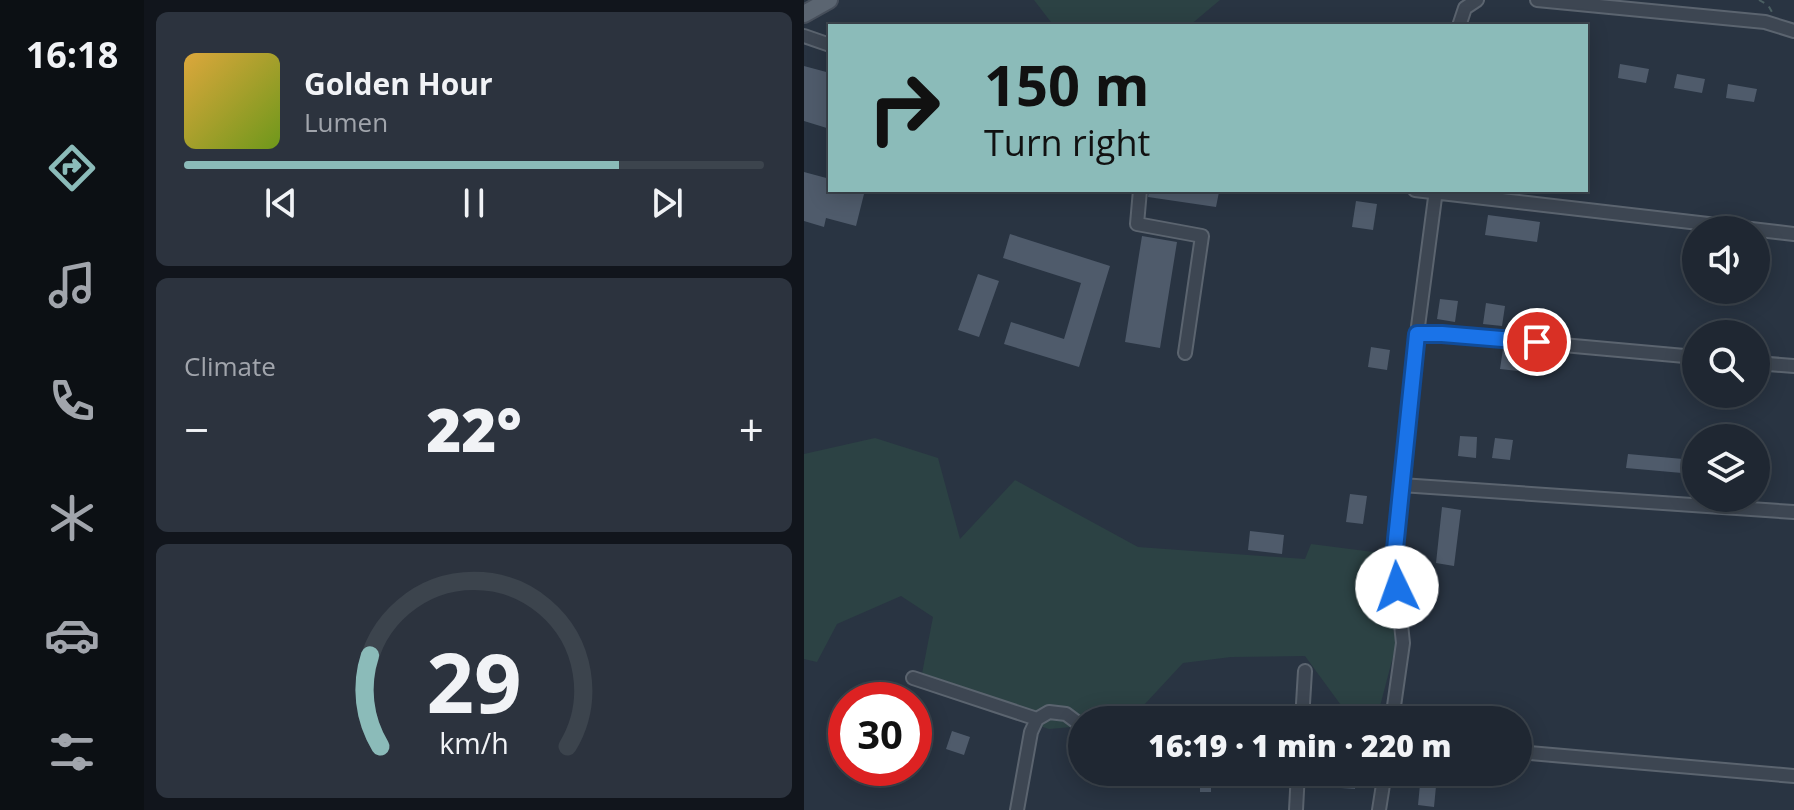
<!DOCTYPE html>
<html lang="en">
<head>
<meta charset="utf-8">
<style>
  :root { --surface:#1f2732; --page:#2c333e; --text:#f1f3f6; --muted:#a1a5ac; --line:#3c444d; --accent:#8bbbb9 }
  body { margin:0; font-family:"Open Sans",sans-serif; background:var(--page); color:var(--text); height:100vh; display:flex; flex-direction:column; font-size:30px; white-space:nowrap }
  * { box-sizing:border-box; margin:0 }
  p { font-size:26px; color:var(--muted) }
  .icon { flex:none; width:44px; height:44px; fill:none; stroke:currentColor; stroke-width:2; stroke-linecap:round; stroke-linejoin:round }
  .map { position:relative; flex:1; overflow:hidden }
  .side { display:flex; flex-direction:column; gap:12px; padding:12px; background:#11151c; width:660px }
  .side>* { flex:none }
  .top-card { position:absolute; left:24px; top:24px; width:760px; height:168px; border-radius:0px; box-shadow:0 4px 20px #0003,0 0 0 2px var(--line); background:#8bbbb9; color:#111; overflow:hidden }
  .buttons { position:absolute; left:878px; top:216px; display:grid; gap:16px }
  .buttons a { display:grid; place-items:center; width:88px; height:88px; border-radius:50%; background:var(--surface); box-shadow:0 4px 20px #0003,0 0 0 2px var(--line); font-size:40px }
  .speed { position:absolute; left:24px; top:682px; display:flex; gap:16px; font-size:40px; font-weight:700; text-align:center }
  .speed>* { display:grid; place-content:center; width:104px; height:104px; border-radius:50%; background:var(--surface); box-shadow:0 4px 20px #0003,0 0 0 2px var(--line); line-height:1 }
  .speed .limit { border:12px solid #d22; background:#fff; color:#111 }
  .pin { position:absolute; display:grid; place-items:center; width:68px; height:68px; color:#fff; margin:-34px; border:4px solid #fff; border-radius:50%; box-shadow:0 2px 8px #0007 }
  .me { position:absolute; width:88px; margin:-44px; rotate:357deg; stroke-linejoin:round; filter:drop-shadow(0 0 6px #0008) }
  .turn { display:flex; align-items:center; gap:28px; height:168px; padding:0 24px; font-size:36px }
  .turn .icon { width:104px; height:104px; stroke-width:2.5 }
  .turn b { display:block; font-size:56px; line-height:68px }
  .big { font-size:60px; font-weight:800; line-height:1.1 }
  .side .card { flex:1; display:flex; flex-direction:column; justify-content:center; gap:12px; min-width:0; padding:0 28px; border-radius:12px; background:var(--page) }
  .side .dial { align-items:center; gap:0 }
  .dial svg { height:208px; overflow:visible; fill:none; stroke:var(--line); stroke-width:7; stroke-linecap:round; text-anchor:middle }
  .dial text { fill:var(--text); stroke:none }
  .song { display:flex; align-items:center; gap:24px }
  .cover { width:96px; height:96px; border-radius:12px; background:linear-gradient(135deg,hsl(40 70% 55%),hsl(80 70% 35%)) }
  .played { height:8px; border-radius:4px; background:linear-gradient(90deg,var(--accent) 75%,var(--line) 75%) }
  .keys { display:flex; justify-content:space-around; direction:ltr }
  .heat { display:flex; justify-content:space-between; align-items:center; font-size:44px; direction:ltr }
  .trip { position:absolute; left:264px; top:706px; width:464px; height:80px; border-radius:40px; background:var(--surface); box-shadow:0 4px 20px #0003,0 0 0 2px var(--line); font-weight:800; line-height:80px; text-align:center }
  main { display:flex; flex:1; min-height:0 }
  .dock { display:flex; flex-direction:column; width:144px; justify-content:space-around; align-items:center; background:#0c1014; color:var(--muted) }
  .dock .icon { width:56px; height:56px }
  .dock .selected { color:var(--accent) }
  .dock b { font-size:36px; color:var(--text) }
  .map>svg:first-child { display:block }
  .green { fill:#2c4244 }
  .building { fill:#4f5b6b }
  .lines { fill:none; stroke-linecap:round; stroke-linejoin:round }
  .minor-casing { stroke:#5b646f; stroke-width:16 }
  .major-casing { stroke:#474f5b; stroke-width:20 }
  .path { stroke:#4b5f62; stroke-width:2; stroke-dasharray:6 6; stroke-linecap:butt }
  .minor { stroke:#3d4652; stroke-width:12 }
  .major { stroke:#5b6571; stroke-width:16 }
  .route-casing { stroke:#114b97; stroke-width:20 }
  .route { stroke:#1a73e8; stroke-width:14 }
</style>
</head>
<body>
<main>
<nav class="dock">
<b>16:18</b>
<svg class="icon selected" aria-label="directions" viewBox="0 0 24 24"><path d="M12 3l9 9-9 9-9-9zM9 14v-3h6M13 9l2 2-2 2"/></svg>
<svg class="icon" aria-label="music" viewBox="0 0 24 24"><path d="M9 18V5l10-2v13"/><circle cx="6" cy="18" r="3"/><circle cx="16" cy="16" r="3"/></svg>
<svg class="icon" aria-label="phone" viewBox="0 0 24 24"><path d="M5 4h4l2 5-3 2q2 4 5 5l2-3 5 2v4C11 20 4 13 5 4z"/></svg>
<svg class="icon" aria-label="climate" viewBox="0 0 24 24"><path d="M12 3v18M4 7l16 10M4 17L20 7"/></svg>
<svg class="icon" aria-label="car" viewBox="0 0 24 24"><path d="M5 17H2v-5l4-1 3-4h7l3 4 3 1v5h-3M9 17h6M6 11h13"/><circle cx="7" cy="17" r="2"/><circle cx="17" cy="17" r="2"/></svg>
<svg class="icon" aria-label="filters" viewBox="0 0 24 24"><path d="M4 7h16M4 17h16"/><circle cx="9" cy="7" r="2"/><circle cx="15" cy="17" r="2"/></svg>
</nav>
<section class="side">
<div class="card">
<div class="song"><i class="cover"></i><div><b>Golden Hour</b><p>Lumen</p></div></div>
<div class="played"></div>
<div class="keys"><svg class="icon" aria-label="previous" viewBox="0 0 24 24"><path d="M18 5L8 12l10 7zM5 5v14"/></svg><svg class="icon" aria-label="pause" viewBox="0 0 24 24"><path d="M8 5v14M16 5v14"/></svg><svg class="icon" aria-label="next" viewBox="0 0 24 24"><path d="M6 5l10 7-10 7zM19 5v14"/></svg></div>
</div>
<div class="card"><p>Climate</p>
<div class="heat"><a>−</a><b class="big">22°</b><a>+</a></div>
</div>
<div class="card dial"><svg viewBox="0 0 100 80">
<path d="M14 69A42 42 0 1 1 86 69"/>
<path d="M14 69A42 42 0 0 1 10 34" stroke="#8bbbb9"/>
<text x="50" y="56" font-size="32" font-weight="700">29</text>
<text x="50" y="72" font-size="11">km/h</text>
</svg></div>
</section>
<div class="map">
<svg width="990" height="810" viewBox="0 0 990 810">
  <rect width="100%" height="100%" fill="#293442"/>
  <!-- green -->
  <path class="green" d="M230,0H416L385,26H250Z
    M71,438L134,458L156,539L211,480L334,547L501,559L507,544L577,553L592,645L575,710L542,712L501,656L427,657L379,663L326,720H278V726L245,729L150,697L116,684L129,617L97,596L33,624L13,662L0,659V454Z"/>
  <!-- building -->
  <path class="building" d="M816,64L845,69L842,83L814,78Z
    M0,66L26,73V129L0,121Z
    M873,74L901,79L898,93L870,88Z
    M924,84L953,89L950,102L922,98Z
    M0,172L26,179V190H61L52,226L22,218L20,227L0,221Z
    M345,190H403L415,192L412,207L344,197Z
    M552,201L573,204L569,230L548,227Z
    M684,215L736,222L733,242L681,235Z
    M206,234L306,266L275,367L200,344L207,322L260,339L277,283L199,258Z
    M338,236L373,242L356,348L321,342Z
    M174,274L195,281L175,337L154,330Z
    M636,299L654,301L651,322L633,319Z
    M682,303L701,306L698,326L679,324Z
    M567,347L586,350L583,370L564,367Z
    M699,349L717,351L714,371L696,369Z
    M656,436L673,437L672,458L654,456Z
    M691,438L709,440L706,460L688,458Z
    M824,454L879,459L878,473L822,468Z
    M546,494L563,496L559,524L542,522Z
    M638,507L657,510L650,566L632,563Z
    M446,531L480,535L478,554L444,550Z
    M148,731L166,737L160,755L142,749Z
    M339,772H407V792H396V785L383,786V781L339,780Z
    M510,772L552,773L551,789L509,786Z
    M617,774L633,776L630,807L614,805Z"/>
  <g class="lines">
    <defs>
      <path id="minor" d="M733,0L961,22L990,31
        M655,26L661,8L673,0
        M0,36L26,45
        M336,190L333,224L398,236L381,353
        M611,190L990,234
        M613,334H638L892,357
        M952,363L990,366
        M597,485L990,512
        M109,678L233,719
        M498,720L501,671
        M588,720L599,643L590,559L613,334L632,190
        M714,752L990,776
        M213,810L227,732L233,719L245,712L262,714L278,726
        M492,810L494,772
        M575,810L581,772"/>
      <path id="major" d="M0,14L25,0"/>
    </defs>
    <!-- minor casing -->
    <use href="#minor" class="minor-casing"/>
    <!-- major casing -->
    <use href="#major" class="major-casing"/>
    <!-- path -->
    <path class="path" d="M955,0L964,5L968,12"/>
    <!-- minor -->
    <use href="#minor" class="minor"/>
    <!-- major -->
    <use href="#major" class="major"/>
  </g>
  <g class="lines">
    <defs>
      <path id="route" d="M593,587L590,559L613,334H638L733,342"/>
    </defs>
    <!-- route casing -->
    <use href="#route" class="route-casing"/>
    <!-- route -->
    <use href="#route" class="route"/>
  </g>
</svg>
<div class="buttons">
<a><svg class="icon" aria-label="sound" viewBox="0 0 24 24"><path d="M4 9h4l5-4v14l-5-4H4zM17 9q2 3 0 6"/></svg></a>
<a><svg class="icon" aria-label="search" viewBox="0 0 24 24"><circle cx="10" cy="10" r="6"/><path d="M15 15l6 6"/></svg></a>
<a><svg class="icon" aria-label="layers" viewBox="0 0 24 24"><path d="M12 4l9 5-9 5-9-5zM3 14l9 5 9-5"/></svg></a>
</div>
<div class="speed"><div class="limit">30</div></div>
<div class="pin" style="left:733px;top:342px;background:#d93025"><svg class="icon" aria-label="arrive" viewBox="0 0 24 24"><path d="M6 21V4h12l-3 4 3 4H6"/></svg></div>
<svg class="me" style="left:593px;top:587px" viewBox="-20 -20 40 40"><circle r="19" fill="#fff"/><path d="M0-13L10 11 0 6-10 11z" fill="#1a73e8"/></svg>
<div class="trip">16:19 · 1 min · 220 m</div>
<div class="top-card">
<div class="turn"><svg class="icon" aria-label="right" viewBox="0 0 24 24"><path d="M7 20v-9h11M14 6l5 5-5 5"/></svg><div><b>150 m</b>Turn right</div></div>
</div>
</div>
</main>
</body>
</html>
